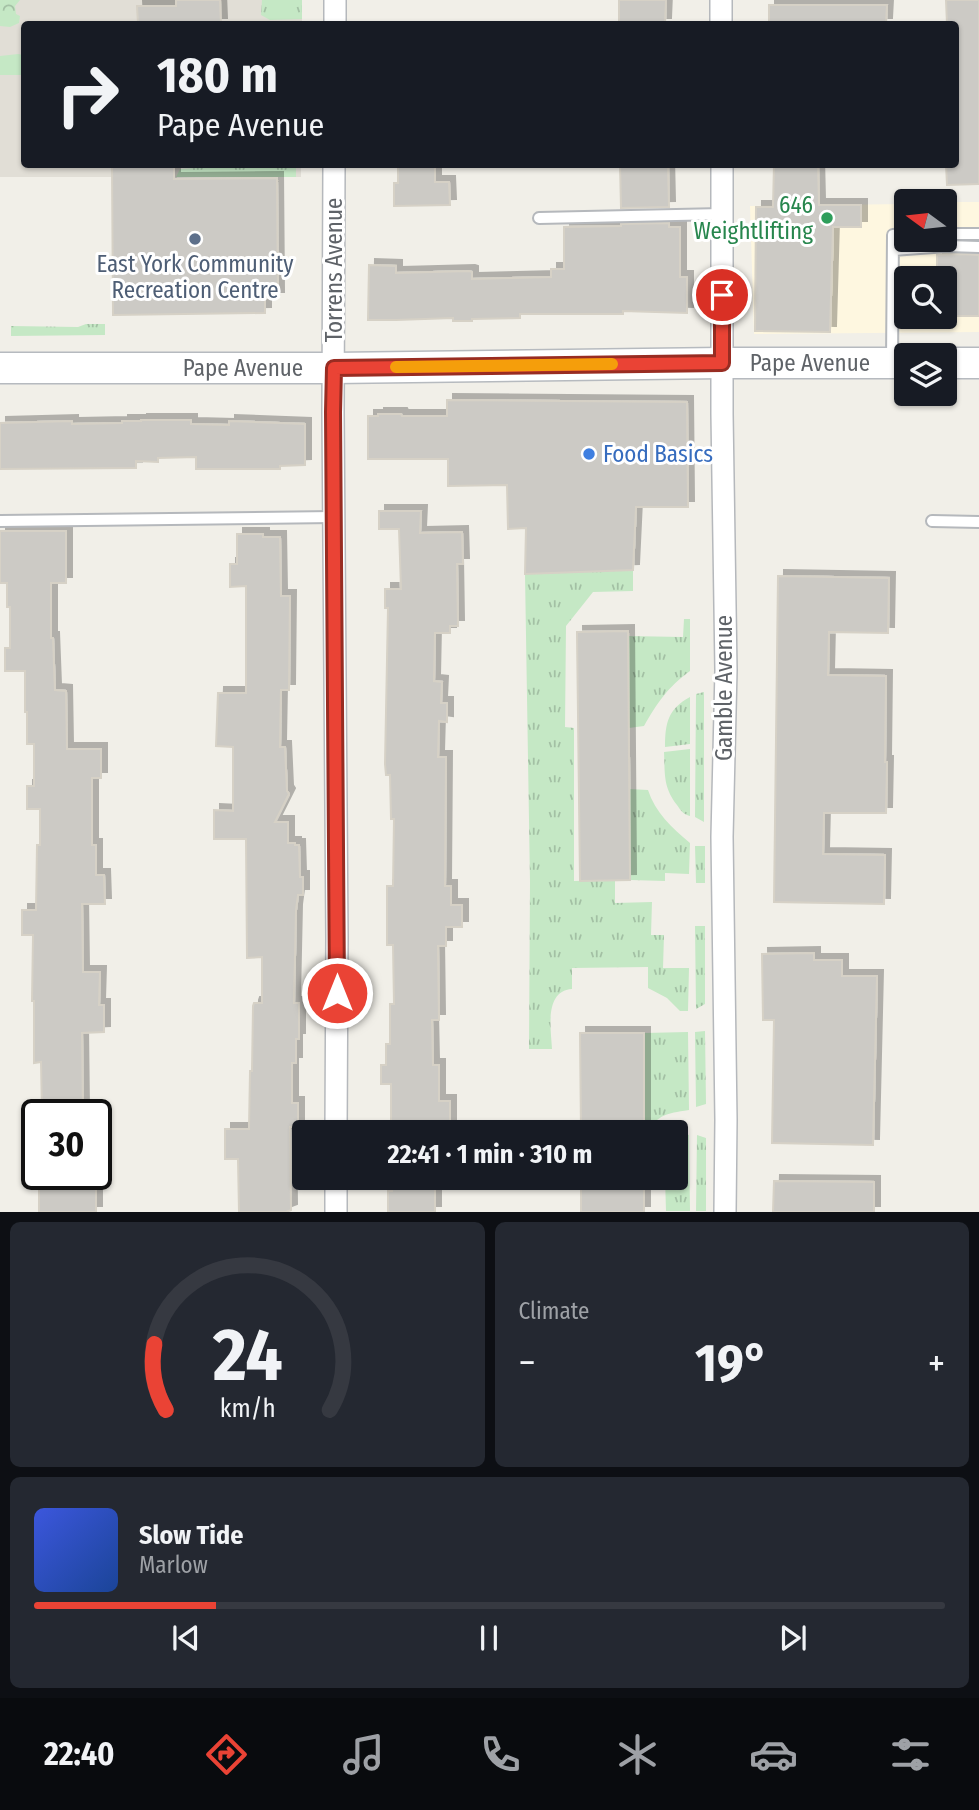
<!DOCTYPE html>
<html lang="en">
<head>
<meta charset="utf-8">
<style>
  :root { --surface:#171b24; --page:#242831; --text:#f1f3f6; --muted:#9ea1a6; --line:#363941; --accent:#ea4335 }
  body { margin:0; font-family:"Fira Sans Condensed",sans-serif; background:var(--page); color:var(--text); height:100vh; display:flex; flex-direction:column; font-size:26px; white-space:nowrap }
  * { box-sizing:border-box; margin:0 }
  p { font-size:23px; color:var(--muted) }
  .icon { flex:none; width:38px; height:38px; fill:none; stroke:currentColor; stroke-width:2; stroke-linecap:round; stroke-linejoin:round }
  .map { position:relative; height:1212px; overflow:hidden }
  .side { display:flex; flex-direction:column; gap:10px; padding:10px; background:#0d0f14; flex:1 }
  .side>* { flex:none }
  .guide { position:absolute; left:21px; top:21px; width:938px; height:147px; border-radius:7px; box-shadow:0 2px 5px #0004; background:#171b24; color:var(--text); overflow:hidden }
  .needle { width:46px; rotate:285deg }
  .controls { position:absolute; left:894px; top:189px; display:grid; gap:14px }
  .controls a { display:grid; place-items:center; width:63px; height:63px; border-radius:7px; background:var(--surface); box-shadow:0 2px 5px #0004; font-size:35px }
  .speed { position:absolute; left:21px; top:1099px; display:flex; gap:14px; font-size:35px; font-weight:700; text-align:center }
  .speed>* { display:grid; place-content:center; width:91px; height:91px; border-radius:50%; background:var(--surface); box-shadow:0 2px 5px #0004; line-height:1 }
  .speed .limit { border:4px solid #111; border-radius:10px; background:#fff; color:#111 }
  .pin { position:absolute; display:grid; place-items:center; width:60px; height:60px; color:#fff; margin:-30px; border:4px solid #fff; border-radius:50%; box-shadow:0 2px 7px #0007 }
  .me { position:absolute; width:77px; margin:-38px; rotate:0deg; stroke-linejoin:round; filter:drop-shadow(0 0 5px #0008) }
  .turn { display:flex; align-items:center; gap:24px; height:147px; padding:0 21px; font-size:32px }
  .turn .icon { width:91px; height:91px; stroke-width:2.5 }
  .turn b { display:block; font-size:49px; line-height:60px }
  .big { font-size:52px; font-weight:700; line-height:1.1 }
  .side .card { flex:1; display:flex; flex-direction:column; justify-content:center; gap:10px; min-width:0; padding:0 24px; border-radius:10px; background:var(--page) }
  .side .dial { align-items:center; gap:0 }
  .dial svg { height:182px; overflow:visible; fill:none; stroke:var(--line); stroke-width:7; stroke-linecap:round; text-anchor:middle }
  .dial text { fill:var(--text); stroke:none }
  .song { display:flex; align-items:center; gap:21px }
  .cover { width:84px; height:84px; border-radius:10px; background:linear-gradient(135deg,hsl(230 70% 55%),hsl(220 70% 35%)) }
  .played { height:7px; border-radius:4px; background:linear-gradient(90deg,var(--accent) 20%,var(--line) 20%) }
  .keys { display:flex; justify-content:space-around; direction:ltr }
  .heat { display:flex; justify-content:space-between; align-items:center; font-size:38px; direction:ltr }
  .side .tiles { flex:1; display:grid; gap:10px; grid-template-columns:1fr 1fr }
  .card:last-child { grid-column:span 2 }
  .trip { position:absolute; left:292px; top:1120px; width:396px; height:70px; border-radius:7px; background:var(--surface); box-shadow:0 2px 5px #0004; font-weight:700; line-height:70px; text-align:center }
  .dock { display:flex; height:112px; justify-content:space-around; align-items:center; background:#090b0e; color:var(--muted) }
  .dock .icon { width:49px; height:49px }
  .dock .current { color:var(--accent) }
  .dock b { font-size:32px; color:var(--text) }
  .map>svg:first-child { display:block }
  .commercial { fill:#fef7e0; fill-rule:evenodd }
  .education { fill:#e1ded6 }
  .grass { fill:url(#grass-tufts) }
  .forest { fill:url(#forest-crowns) }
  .building { fill:#cccac5; stroke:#d6d1c6; stroke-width:2; filter:url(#shadow) }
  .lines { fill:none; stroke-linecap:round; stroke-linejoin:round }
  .lane-casing { stroke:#b5b8bc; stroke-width:14 }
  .street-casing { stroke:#b5b8bc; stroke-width:24 }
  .secondary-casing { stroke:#b6babf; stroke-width:33 }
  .lane { stroke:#fff; stroke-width:10 }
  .street { stroke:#fff; stroke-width:21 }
  .secondary { stroke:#fff; stroke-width:30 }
  .route-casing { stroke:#982c22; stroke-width:18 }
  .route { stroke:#ea4335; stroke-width:12 }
  .slow { stroke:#f59e0b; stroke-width:12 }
  .leisure-dot { fill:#2e9e5b; stroke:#fff; stroke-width:2.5 }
  .service-dot { fill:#5c6f8a; stroke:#fff; stroke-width:2.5 }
  .shop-dot { fill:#3f7fe0; stroke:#fff; stroke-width:2.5 }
  .labels { text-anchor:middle; stroke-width:6; stroke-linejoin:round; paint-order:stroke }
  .leisure-label { font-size:23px; fill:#27864d; stroke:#fff; text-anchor:end }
  .service-label { font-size:23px; fill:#4e5e75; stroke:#fff }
  .street-label { font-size:23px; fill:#5f6368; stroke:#fff }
  .shop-label { font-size:23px; fill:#366cbe; stroke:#fff; text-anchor:start }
</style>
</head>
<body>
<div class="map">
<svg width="979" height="1212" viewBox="0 0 979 1212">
  <defs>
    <pattern id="grass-tufts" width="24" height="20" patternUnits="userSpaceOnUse" patternTransform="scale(1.75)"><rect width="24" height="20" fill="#c5e8c5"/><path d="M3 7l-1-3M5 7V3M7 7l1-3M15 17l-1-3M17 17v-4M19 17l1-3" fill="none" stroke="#a3c0a4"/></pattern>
    <pattern id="forest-crowns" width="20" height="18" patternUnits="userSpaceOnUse" patternTransform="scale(1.75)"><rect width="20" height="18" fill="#c5e8c5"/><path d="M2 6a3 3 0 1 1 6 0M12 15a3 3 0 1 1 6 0" fill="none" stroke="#a3c0a4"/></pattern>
    <filter id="shadow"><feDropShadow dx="6" dy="-6" stdDeviation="0" flood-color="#0004"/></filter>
  </defs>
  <rect width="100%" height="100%" fill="#f1efe8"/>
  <!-- commercial -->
  <path class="commercial" d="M945,202H979V332L754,334L750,206L906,204V240H945ZM906,278H945V317H906Z"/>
  <!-- education -->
  <path class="education" d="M0,0H302V24H24V164H301V177H0Z"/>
  <!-- grass -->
  <path class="grass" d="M262,0H302V19L270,20L261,15Z
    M18,54L24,55V75H0V56Z
    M216,165H296V177H176L180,169L196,168Z
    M86,324H105V335L11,336V326L78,327Z
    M633,570V591L593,592L566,626L565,727L574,728V881L615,880V903L652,902L651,935H664L663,968H689L688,1011H680L667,998L648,988V967L572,968V989C544,991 551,1029 552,1049H529L530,882L525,574Z
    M684,619H690V671C668,687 657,703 644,726L629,728L628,636L683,637Z
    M704,692V822L695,817L696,694Z
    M690,697V744L665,747C665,723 668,709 690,697Z
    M690,749V816C683,814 681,811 677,805C663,787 665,774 664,752Z
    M629,789L648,790C655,812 672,828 690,843L689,874L665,873V881L630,880Z
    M695,846H705V883H696Z
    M695,926H705V1004L696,1009Z
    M705,1031L706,1104L696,1107L695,1032Z
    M688,1032L689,1110C664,1114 662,1114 644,1132V1033Z
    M682,1133L689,1135L690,1211H666L665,1178H676V1135Z
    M697,1135L706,1138V1211H696Z"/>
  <!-- forest -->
  <path class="forest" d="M0,0H20L15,6L16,14L20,16L19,23L10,27L0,26Z"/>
  <!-- building -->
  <path class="building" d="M176,0H220L221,24H138L137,6H176Z
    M619,0H666L665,24H619Z
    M946,0H979V184L947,185L946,164H956V24H947Z
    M769,5H887L886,24H769Z
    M112,164H174V179L277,178L278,298H265V313L113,315Z
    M398,164H435V182H449L450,205L394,206V183H398Z
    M620,164H668L669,207L621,208Z
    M774,164H818L819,205H861V227H833L830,332L755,331L756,207H773Z
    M669,223V227H680V277H687V313L623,311V314H520V318L472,319V321H453V318L396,320H368L369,265L396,266V273L469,271L472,272V279L551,277V269H564V227L621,226V224Z
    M961,254L979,255V316H945V278H937V255Z
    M447,400L687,402L688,507H636L633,570L525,574L526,528L508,529L507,485L448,486V459H368V416H378V414H401L402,416H447Z
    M141,420H191V424L229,425V421L305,424V465L280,466V469H196V457L158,458V462L136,461V468L0,469V423L72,421V424L122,423V421H141Z
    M379,511H421L420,533L462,532L463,564H457L458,626H450V633H435L434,681L442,682L441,703H447V722L439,721L438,757H446L445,886H451V905H462V927H446V946H438L439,1020H432L433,1065H439V1101H450V1129L391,1130V1084H381V1065H386V1044H390V1004H394L393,945H387V886H393L394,819H391L390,775H386L385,764L388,608H385V589H401L399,529H379Z
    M0,531H66V583H51V638H53L55,690L66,691L67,749H101V778H92V845H96V875H104L105,904H82L83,972H100L99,1005H104V1032L82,1033L83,1115H42L41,1062L34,1063V1001H32L33,935H22V910H36L37,845H40V809H27V786H34V744H27V712H25V671H5V648H10V607H7V583H0Z
    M237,534H263V537H280L281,596H290L289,690H281L280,747H285L287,791L289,794L275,822H288V843H295V845H299L300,877H303V895H298L296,910L294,1003H299V1039H296V1063H292V1103H298V1127H290L291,1210L286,1212H239L238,1159H225V1129H249L250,1071H252L253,1006L254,1003H262V957L247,958L246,839H214V810L233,811V747L216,746L218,693H246V586L230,587V564H237Z
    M778,576L889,578L888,633L829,632L828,675L886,676L885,762H887L886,813H824L823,854L885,855L884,904L774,902Z
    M628,631L630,880L580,881L577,632Z
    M814,953V960H842V976H877L873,1145L772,1143L774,1020H763L762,954Z
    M580,1033H644V1132H581Z
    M39,1174H96V1212H39Z
    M392,1178H435V1212H388V1191H392Z
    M581,1178H644V1212H581Z
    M774,1181L874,1182V1212H773Z"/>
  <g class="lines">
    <defs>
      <path id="lane" d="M539,218L722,214
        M945,234H979
        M893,250L947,246L979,247
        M892,362L893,235L906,234
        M0,521L334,517
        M932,521L979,522"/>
      <path id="street" d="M721,0V24
        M335,24V0
        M334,164L333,412L337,937L336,1132
        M722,164V414L726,670L722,837L726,1120L725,1212
        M336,1212V1178"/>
      <g id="secondary">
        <path d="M945,363H979"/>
        <path id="s1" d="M0,368H334L722,363H906"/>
      </g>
    </defs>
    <!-- lane casing -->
    <use href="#lane" class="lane-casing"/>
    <!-- street casing -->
    <use href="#street" class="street-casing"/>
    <!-- secondary casing -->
    <use href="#secondary" class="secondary-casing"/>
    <!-- lane -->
    <use href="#lane" class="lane"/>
    <!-- street -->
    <use href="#street" class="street"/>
    <!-- secondary -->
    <use href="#secondary" class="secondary"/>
  </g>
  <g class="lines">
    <defs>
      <path id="route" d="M337,993L333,412L334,368L722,363V295"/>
    </defs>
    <!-- route casing -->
    <use href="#route" class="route-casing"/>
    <!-- route -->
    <use href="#route" class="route"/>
    <!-- slow -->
    <path class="slow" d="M396,367L612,364"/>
  </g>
  <!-- markers -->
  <circle class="leisure-dot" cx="827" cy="218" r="7"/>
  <circle class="service-dot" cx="195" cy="239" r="7"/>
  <circle class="shop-dot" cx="589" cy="454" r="7"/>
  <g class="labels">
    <!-- leisure labels -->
    <g class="leisure-label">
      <text x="813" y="213">646<tspan x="813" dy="26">Weightlifting</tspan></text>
    </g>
    <!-- service labels -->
    <g class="service-label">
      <text x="195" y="272">East York Community<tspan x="195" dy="26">Recreation Centre</tspan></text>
    </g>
    <!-- street labels -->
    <g class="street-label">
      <text transform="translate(334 270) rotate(-90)" y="8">Torrens Avenue</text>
      <text dy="8" stroke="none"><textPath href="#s1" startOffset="810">Pape Avenue</textPath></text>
      <text dy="8" stroke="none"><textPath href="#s1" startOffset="243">Pape Avenue</textPath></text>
      <text transform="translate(724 688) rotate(-90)" y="8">Gamble Avenue</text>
    </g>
    <!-- shop labels -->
    <g class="shop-label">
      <text x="603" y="462">Food Basics</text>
    </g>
  </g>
</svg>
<div class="controls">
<a><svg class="needle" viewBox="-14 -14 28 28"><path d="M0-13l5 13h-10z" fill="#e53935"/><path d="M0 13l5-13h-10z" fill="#9ea1a6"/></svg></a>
<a><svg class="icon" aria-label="search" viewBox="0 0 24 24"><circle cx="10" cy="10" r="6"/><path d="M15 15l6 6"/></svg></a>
<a><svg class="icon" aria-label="layers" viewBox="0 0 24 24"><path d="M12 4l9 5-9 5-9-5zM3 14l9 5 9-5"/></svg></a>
</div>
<div class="speed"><div class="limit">30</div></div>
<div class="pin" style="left:722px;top:295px;background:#d93025"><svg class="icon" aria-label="arrive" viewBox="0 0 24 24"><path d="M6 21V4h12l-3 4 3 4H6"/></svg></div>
<svg class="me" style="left:337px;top:993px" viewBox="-20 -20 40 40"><circle r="17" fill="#ea4335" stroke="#fff" stroke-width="3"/><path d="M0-11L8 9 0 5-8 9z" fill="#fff"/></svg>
<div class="trip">22:41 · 1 min · 310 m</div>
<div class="guide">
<div class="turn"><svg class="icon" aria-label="right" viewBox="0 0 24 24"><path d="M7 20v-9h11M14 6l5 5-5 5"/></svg><div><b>180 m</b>Pape Avenue</div></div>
</div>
</div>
<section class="side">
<div class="tiles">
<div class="card dial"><svg viewBox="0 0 100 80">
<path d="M14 69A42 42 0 1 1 86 69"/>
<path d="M14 69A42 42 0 0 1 9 40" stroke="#ea4335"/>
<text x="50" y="56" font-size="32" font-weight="700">24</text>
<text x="50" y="72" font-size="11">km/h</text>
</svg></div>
<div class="card"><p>Climate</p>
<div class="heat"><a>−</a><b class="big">19°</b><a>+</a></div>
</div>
<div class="card">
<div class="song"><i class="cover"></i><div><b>Slow Tide</b><p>Marlow</p></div></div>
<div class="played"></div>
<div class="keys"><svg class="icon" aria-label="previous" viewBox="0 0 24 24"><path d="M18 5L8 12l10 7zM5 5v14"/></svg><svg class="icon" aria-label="pause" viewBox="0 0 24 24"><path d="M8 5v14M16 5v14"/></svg><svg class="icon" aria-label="next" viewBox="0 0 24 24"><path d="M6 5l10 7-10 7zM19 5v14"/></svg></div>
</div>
</div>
</section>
<nav class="dock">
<b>22:40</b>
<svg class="icon current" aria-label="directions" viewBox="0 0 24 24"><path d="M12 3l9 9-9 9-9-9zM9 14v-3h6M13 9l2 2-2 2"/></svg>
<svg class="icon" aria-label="music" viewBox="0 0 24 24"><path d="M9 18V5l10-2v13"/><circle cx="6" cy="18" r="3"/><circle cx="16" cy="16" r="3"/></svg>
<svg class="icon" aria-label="phone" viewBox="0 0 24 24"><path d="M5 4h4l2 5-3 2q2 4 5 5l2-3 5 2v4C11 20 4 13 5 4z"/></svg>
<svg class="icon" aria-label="climate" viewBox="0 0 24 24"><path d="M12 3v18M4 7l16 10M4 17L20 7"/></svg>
<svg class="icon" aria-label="car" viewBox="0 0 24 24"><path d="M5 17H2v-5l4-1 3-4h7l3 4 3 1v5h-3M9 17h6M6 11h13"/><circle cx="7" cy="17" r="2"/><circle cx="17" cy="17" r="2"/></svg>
<svg class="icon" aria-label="filters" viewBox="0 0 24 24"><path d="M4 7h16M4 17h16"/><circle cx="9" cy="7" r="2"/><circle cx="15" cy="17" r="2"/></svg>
</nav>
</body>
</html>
